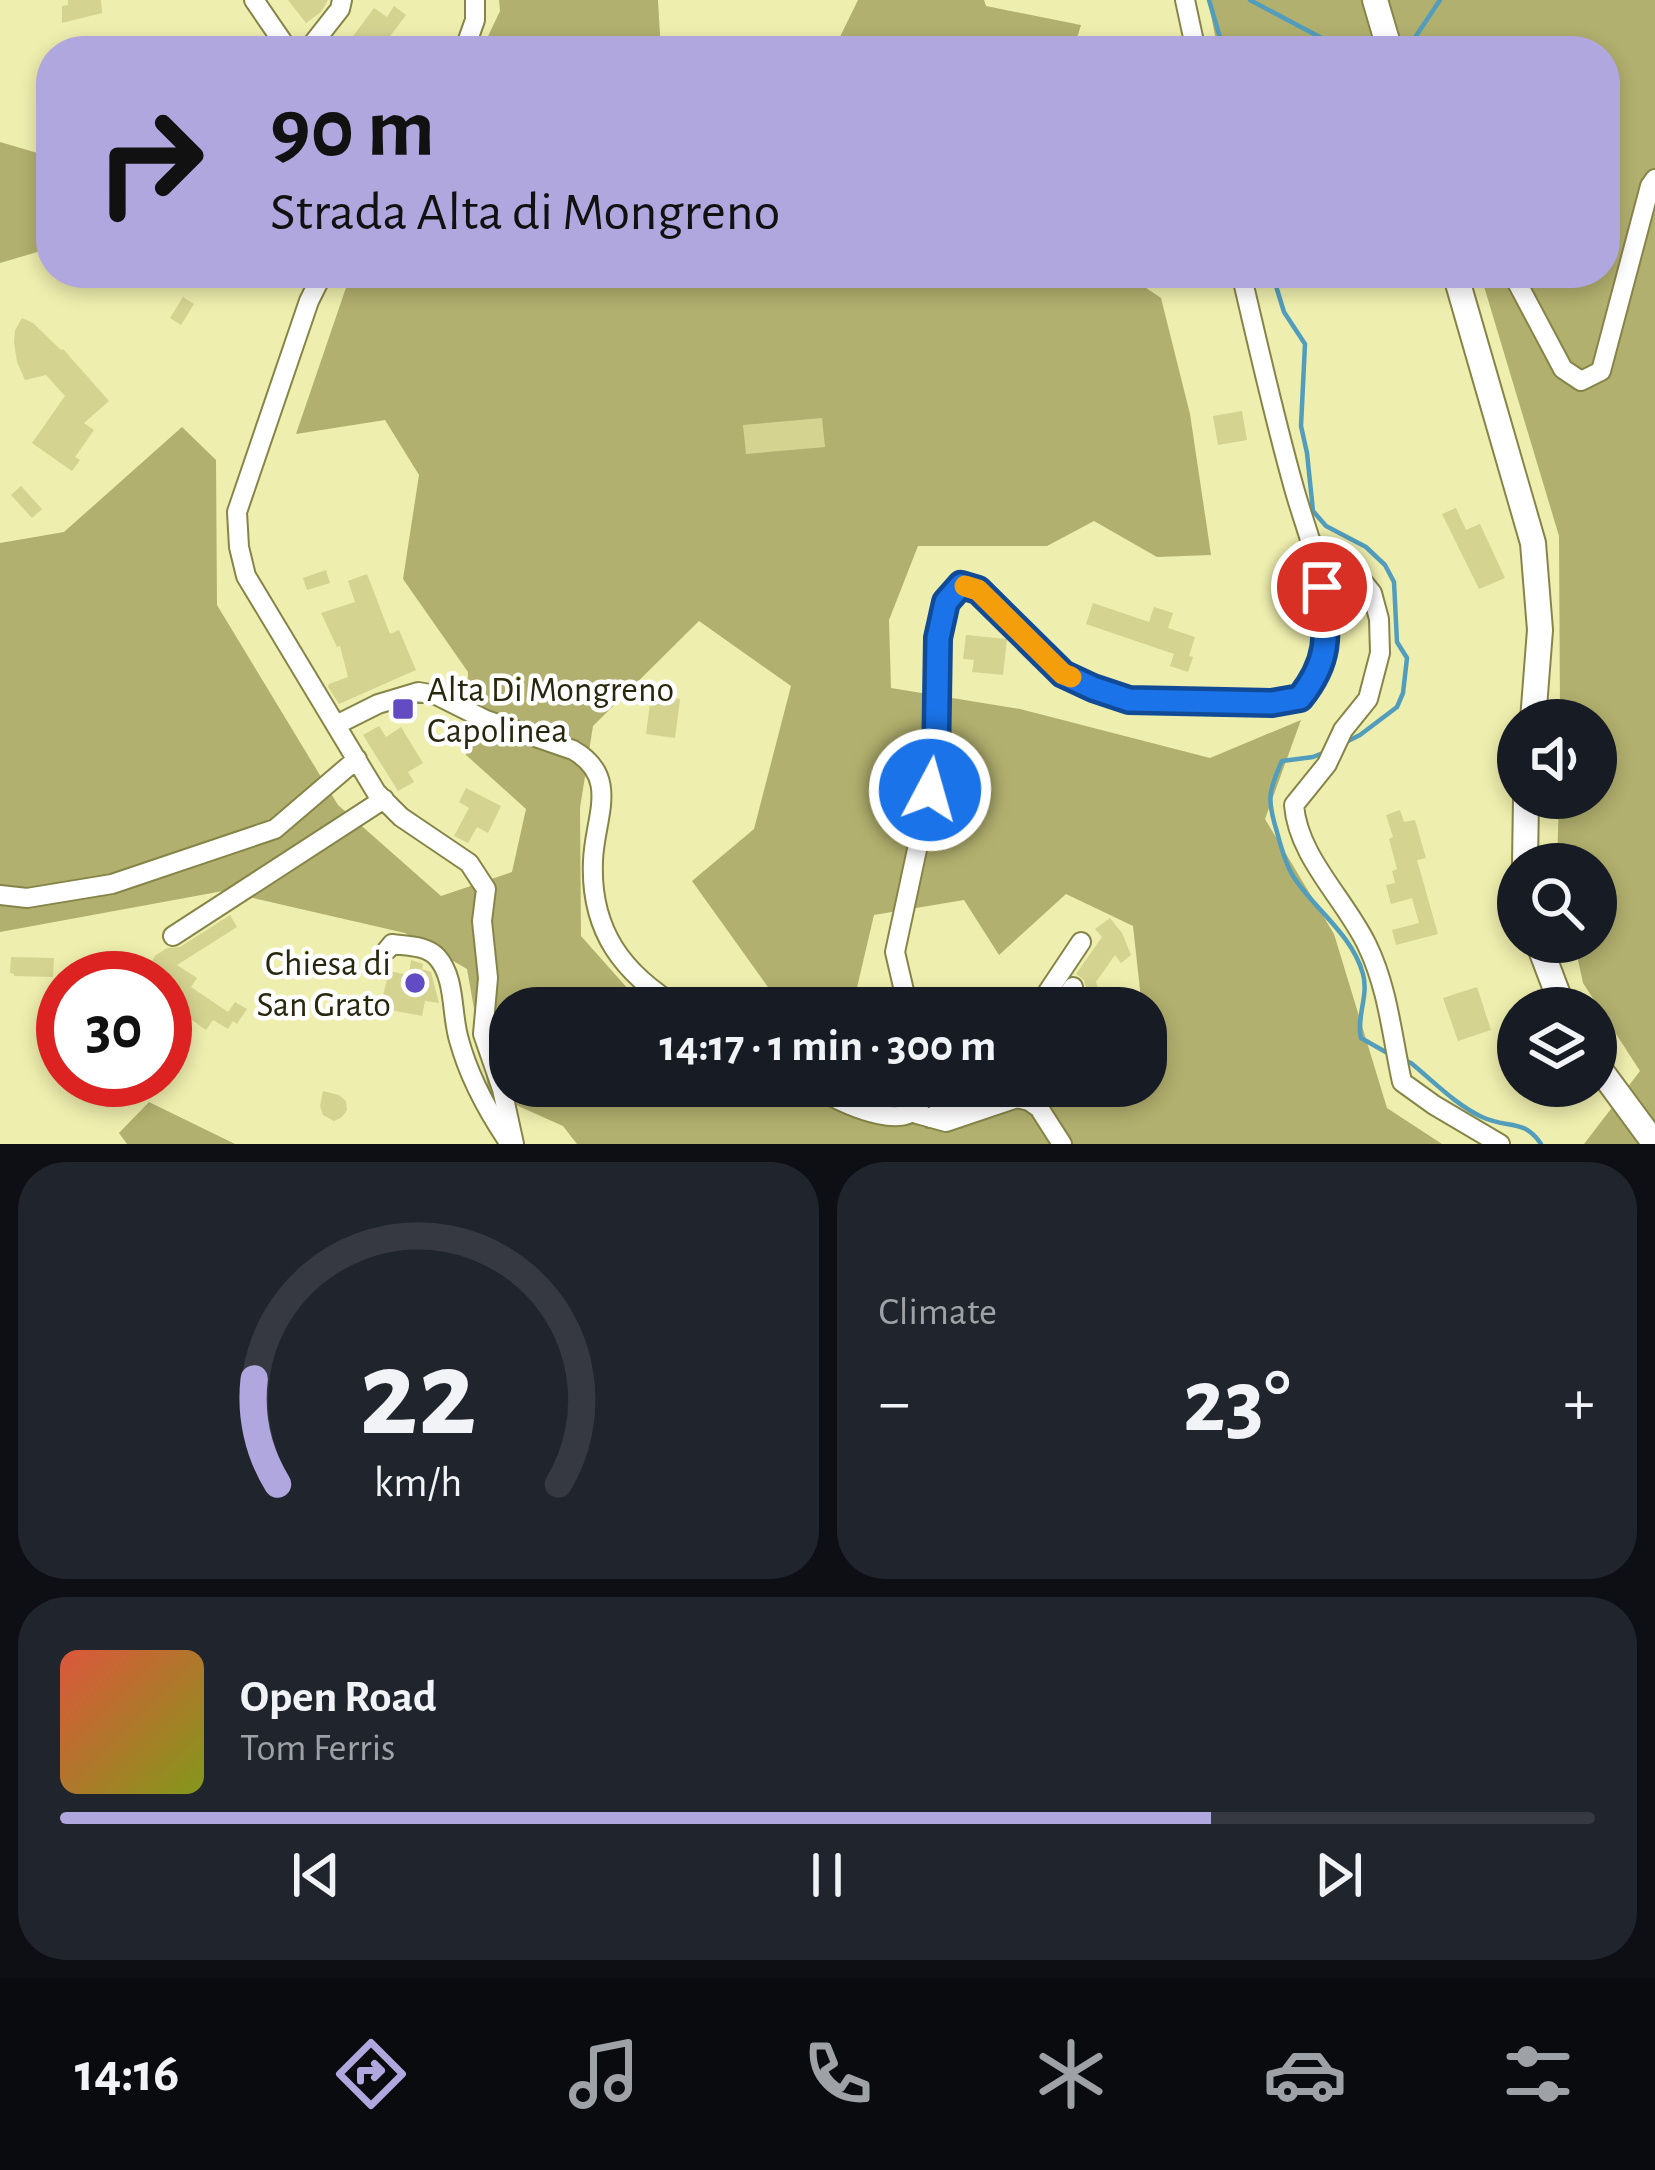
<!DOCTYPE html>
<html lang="en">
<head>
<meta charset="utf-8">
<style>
  :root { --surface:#171b24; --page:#20242c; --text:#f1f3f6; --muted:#9ea1a6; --line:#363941; --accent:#b1a7df }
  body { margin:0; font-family:"Alegreya Sans",sans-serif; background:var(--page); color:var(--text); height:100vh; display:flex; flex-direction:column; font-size:45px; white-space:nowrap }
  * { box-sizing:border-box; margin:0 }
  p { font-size:39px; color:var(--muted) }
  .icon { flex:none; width:66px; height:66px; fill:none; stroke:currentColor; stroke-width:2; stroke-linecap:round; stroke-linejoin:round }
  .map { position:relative; height:1144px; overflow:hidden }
  .side { display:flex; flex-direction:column; gap:18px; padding:18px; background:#0d0f14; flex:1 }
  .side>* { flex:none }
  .hud { position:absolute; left:36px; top:36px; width:1584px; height:252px; border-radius:48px; box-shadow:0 6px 18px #0003; background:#b1a7df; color:#111; overflow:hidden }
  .fabs { position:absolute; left:1497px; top:699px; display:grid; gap:24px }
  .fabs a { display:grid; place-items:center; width:120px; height:120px; border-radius:50%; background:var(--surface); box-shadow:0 6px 18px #0003; font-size:60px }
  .speed { position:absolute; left:36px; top:951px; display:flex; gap:24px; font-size:60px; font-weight:700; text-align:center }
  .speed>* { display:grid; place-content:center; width:156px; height:156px; border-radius:50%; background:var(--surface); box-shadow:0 6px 18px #0003; line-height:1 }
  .speed .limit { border:18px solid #d22; background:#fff; color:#111 }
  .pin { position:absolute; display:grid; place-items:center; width:102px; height:102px; color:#fff; margin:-51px; border:6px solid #fff; border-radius:50%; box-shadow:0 3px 12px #0007 }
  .me { position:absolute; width:132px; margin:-66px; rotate:6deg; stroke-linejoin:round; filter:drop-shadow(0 0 9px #0008) }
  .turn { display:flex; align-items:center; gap:42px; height:252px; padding:0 36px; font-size:54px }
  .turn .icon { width:156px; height:156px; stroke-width:2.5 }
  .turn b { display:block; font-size:84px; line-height:102px }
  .big { font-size:90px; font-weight:700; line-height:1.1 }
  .side .widget { flex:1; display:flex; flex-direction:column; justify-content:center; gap:18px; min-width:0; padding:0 42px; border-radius:48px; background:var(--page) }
  .side .dial { align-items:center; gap:0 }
  .dial svg { height:312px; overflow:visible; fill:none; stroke:var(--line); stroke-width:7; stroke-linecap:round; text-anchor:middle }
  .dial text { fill:var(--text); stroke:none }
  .song { display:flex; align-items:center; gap:36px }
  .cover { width:144px; height:144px; border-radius:18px; background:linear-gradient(135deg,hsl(10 70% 55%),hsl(70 70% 35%)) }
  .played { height:12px; border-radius:6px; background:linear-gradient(90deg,var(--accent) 75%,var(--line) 75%) }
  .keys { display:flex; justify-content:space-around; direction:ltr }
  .heat { display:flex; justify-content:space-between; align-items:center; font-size:66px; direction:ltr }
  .side .tiles { flex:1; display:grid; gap:18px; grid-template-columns:1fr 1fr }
  .widget:last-child { grid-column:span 2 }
  .trip { position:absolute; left:489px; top:987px; width:678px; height:120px; border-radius:48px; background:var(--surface); box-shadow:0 6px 18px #0003; font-weight:700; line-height:120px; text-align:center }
  .menu { display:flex; height:192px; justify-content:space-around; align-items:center; background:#090b0e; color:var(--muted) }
  .menu .icon { width:84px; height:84px }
  .menu .selected { color:var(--accent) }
  .menu b { font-size:54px; color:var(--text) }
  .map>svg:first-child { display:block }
  .forest { fill:#b2b06e; fill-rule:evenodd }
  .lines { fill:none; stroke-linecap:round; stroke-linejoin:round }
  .stream { stroke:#539dbc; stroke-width:4.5 }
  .building { fill:#d4d390 }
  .minor-casing { stroke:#868549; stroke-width:22 }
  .major-casing { stroke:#868549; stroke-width:28 }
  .minor { stroke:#fff; stroke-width:18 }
  .major { stroke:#fff; stroke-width:24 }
  .route-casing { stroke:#114b97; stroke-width:30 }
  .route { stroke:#1a73e8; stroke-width:21 }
  .slow { stroke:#f59e0b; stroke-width:21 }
  .poi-dot { fill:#634bc3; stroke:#fff; stroke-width:4.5 }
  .labels { text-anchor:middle; stroke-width:9; stroke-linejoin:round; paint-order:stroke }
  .poi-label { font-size:36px; fill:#29280f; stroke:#fff; text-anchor:start }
</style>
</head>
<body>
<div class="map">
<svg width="1655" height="1144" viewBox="0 0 1655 1144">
  <rect width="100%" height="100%" fill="#eeeeae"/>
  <!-- forest -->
  <path class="forest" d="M499,0H658L661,51H481L500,11Z
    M858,0H984L986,6L1081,25L1073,51H833Z
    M1208,0H1655V1144H1584L1640,1071L1583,983L1574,942H1596V864H1557L1559,798H1596V720H1560L1559,536L1480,273H1605V51H1218Z
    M0,142L51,157V248L0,263Z
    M351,273H1124L1161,298L1190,414L1211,555L1157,557L1094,521L1047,546H918L889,620L891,688L1020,709L1210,758L1301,720L1265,819L1334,934L1387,1108L1442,1144H577L563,1126L489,1093L467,969L405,933L223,891L0,932V543L64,532L182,427L216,460L217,605L338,805L441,896L512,872L526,809L466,755L468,672L403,579L419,475L385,420L296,434ZM699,621L791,686L754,829L692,881L783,1008H857L855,996L874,915L964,900L999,955L1066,894L1133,926L1142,1008H1146V1086H510V1008H645L581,936L580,808L593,726Z
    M149,1102L235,1144H127L119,1133Z"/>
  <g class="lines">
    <!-- stream -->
    <path class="stream" d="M1209,0L1224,51
      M1250,0L1346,51
      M1395,43L1414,39L1440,0
      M1365,51L1378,48
      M1272,273L1284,312L1305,344L1301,426L1307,453L1313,511L1326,526L1366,547L1385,565L1394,582L1397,642L1407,658L1403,693L1397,707L1360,735L1344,743
      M1323,753L1313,757L1282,761C1268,792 1267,800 1277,832C1281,847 1285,863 1293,876C1314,909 1352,934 1363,974C1369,996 1356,1017 1361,1038L1391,1055
      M1402,1059L1411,1063C1433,1081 1456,1105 1482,1117C1507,1129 1524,1118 1541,1144"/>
  </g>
  <!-- building -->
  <path class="building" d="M68,0H101L102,13L62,23V6L68,5Z
    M288,0H328L321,12L306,23Z
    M394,6L406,15L379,51H359L348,43L374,8L387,17Z
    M183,297L194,304L181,325L170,318Z
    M22,318L33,323L61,350L63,349L109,401L84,423L94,430L75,457L80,460L72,471L32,443L65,396L46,375L25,380L17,362L14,342L15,330Z
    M1242,411L1247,440L1218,445L1213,416Z
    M822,418L825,447L746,454L743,425Z
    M21,486L42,509L32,518L11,495Z
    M1456,508L1466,530L1480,524L1505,578L1479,589L1442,514Z
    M326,570L330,583L307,590L303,578Z
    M367,574L390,634L399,630L416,670L339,704L328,687L329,684L348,677L340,646L337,647L321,613L355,602L348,581Z
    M1093,603L1149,622L1154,607L1173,613L1168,628L1195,637L1189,656L1193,657L1188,672L1170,666L1174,654L1086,624Z
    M966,635L1007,639L1003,675L972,672L974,660L963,659Z
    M651,695L680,699L675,738L646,734Z
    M379,726L386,737L401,727L423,763L408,772L414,782L398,791L363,735Z
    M466,788L501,806L488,833L477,827L468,843L454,836L469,808L459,802Z
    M1400,810L1404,822L1415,820L1426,858L1417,860L1438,934L1396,945L1392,930L1419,923L1412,898L1391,904L1386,885L1395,883L1392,871L1397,869L1389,839L1393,837L1386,815Z
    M230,915L237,927L177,965L197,978L191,987L228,1012L235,1002L247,1009L237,1024L233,1021L228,1029L213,1020L206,1030L165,1001V978H140L156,955L167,948L180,947Z
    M1110,918L1122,933L1131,955L1121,963L1115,955L1096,982L1100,993L1092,1008H1075L1086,987L1084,980L1076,974L1102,937L1095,929Z
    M11,957L54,958L53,977L14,976V974L10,973Z
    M411,960L423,964L422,969L431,972L439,1003L425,1001L422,1016L380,1008L389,971L409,975Z
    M1477,987L1491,1030L1458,1041L1443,998Z
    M323,1091L339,1095L346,1101L347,1110L342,1117L334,1121L323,1115L320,1106Z"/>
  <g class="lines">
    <defs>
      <path id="minor" d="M254,0L289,51
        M1185,0L1196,51
        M307,51L340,9L342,0
        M464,51L475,20V0
        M323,273L309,301L237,512L239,547L246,576L376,792L401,817L469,863L486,889L482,921L488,978L483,1034L502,1089L514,1144
        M1512,273L1563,369L1581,381L1601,371L1650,186L1655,179
        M1312,543L1352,568L1372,593L1379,619L1380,653L1368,699L1343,730L1327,764L1294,805C1298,857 1345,899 1367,945C1388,988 1392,1036 1402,1082L1434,1105L1500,1144
        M336,725L378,704L418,692L436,695L486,720L573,750C621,777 594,819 593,861C590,931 623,974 680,1008
        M0,895L27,898L112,884L275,829L357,759
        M173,936L384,799
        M387,950L392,944C406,946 426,945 437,957C456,978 451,1014 459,1040C469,1077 488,1112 510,1144
        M908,1008L895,952L936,761L938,637L946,602L961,585L978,590L1063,673L1093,688L1129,700L1272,703L1300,698C1310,686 1320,675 1324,659C1337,602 1309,542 1294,488C1274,417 1258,345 1241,273
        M1037,1008L1081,942
        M1059,1008L1073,987
        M813,1086C843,1104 924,1144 923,1086
        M917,1114L946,1122L1017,1098L1029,1101L1039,1108L1062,1144
        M930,1118L980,1086"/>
      <path id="major" d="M1375,0L1390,51
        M1455,273L1533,543L1540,630L1533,720
        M1525,864L1526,798
        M1538,942L1563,1008
        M1596,1064L1655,1144"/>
    </defs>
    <!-- minor casing -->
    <use href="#minor" class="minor-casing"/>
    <!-- major casing -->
    <use href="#major" class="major-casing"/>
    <!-- minor -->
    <use href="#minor" class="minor"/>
    <!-- major -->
    <use href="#major" class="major"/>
  </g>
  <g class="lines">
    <defs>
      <path id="route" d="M930,790L936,761L938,638L946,602L961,585L978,590L1063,674L1093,688L1129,700L1272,703L1300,698C1331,659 1327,635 1322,587"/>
    </defs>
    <!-- route casing -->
    <use href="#route" class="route-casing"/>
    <!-- route -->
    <use href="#route" class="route"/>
    <!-- slow -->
    <path class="slow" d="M965,586L978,590L1063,674L1071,677"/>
  </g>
  <!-- markers -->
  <g class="poi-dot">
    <rect x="391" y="697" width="24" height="24" rx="6"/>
    <circle cx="415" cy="983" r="12"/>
  </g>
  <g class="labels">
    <!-- poi labels -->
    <g class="poi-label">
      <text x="427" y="701">Alta Di Mongreno<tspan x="427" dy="41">Capolinea</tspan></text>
      <text x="391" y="975" text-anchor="end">Chiesa di<tspan x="391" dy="41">San Grato</tspan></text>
    </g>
  </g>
</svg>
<div class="fabs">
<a><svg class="icon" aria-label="sound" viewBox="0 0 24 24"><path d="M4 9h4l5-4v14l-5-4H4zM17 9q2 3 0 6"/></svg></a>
<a><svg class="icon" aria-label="search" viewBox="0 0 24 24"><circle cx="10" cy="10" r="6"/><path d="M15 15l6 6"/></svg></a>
<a><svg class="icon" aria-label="layers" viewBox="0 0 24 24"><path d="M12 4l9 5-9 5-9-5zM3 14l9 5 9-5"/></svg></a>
</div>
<div class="speed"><div class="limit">30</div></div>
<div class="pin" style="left:1322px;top:587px;background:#d93025"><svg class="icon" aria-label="arrive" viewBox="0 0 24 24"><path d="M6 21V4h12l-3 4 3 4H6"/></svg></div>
<svg class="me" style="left:930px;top:790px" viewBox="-20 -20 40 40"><circle r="17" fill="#1a73e8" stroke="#fff" stroke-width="3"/><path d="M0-11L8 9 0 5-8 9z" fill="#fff"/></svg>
<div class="trip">14:17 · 1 min · 300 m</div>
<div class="hud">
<div class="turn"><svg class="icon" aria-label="right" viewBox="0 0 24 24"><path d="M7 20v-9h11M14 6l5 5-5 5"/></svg><div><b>90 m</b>Strada Alta di Mongreno</div></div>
</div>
</div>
<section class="side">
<div class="tiles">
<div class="widget dial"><svg viewBox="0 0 100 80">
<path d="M14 69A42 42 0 1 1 86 69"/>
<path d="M14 69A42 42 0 0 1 8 42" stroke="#b1a7df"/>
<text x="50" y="56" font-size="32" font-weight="700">22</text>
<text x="50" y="72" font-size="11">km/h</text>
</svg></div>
<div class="widget"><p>Climate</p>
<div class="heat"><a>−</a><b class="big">23°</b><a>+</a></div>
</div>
<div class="widget">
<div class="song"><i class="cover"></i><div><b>Open Road</b><p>Tom Ferris</p></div></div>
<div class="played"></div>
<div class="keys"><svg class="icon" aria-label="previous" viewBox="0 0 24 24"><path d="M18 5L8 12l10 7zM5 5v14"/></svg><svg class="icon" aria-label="pause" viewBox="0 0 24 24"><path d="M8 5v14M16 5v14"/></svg><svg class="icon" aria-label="next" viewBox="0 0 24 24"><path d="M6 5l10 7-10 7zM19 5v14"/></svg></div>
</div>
</div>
</section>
<nav class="menu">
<b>14:16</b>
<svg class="icon selected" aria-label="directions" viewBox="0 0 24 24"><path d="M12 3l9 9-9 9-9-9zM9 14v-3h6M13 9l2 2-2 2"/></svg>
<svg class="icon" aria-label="music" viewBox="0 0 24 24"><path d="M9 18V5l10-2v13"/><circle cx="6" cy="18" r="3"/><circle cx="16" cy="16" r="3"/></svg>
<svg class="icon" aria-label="phone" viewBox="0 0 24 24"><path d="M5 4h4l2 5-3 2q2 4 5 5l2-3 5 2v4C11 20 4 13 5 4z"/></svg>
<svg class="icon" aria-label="climate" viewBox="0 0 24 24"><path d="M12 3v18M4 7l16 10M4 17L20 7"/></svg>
<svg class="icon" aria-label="car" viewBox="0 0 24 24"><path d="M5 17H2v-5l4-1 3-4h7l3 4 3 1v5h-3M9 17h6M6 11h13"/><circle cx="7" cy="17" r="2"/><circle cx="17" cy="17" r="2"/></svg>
<svg class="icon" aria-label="filters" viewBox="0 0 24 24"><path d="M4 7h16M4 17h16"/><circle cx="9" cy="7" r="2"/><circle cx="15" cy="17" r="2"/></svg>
</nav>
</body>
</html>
